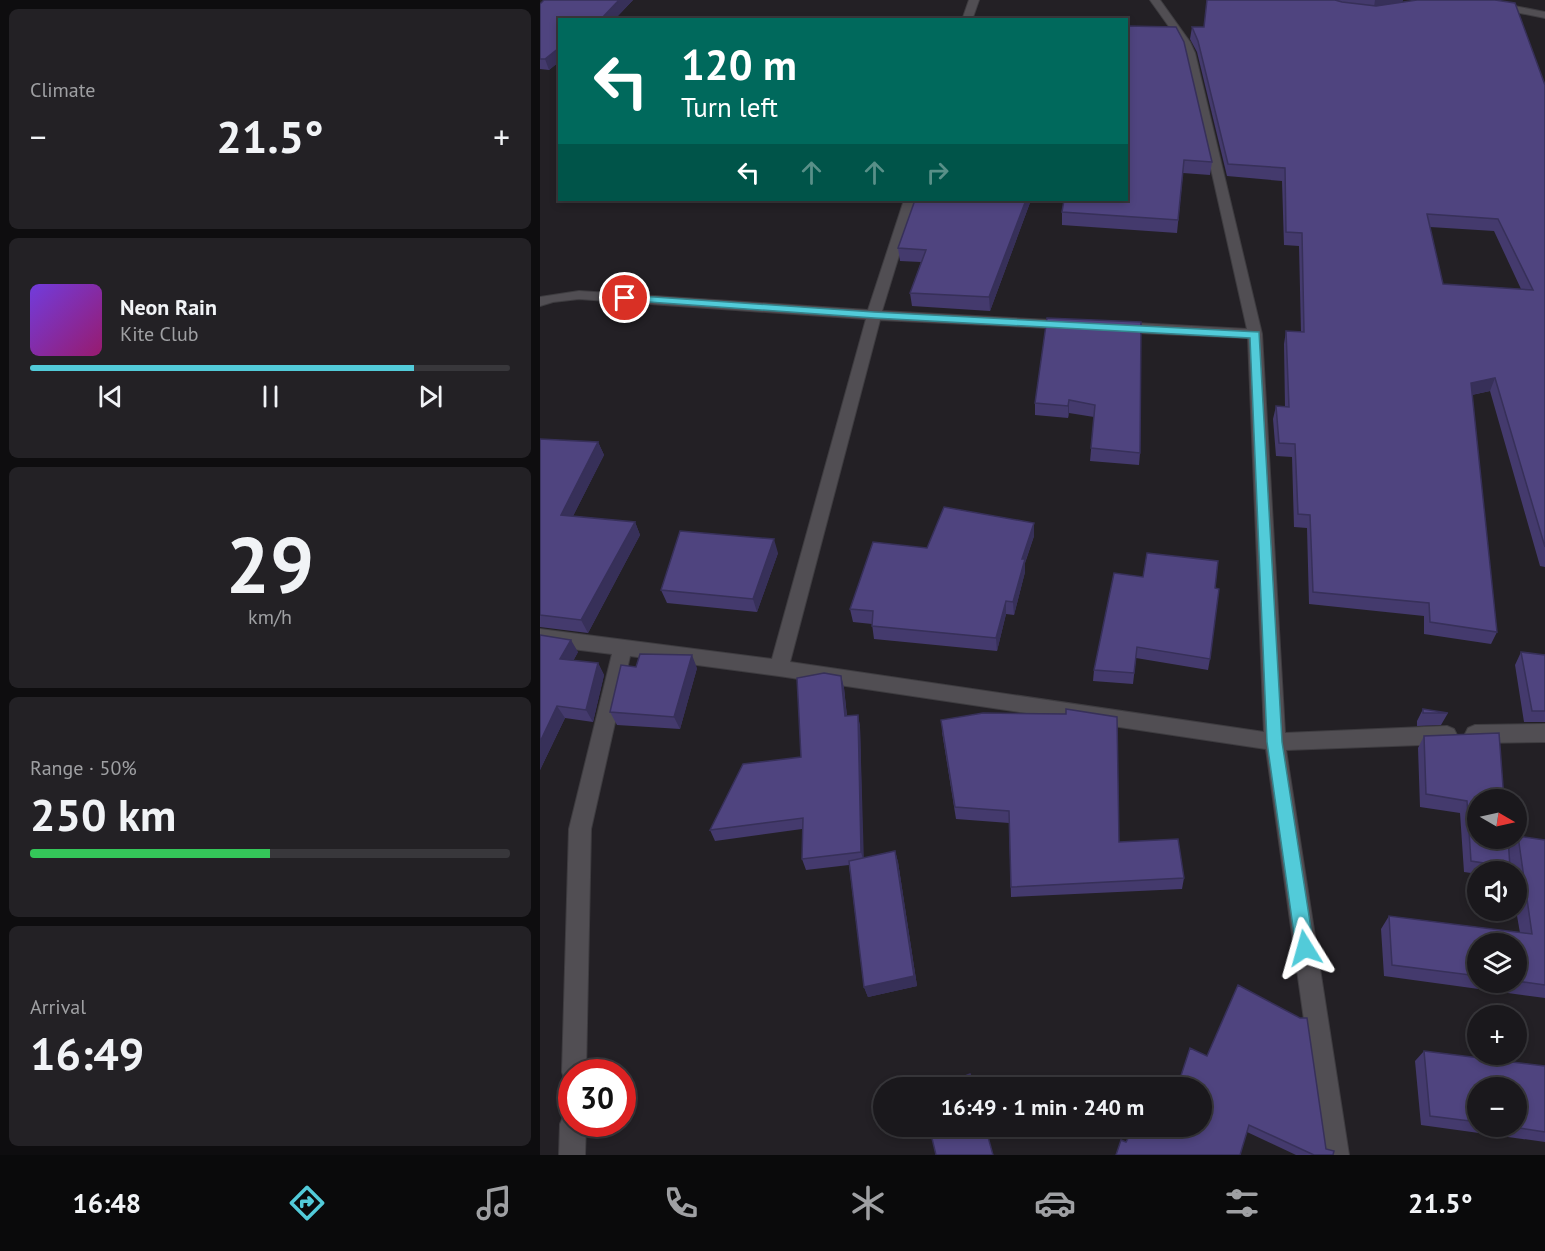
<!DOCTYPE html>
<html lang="en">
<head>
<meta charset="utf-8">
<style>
  :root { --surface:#1a181c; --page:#232125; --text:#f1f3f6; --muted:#9fa0a3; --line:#38373b; --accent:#52cbd9 }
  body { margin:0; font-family:"PT Sans",sans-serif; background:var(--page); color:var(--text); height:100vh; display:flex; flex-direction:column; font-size:22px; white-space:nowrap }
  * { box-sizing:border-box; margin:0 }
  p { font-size:20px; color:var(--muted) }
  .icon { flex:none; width:33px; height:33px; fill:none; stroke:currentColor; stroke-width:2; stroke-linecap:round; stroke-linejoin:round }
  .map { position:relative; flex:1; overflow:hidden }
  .side { display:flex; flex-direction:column; gap:9px; padding:9px; background:#0e0d0f; width:540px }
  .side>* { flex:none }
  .hud { position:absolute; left:18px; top:18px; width:570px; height:183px; border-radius:0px; box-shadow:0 3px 9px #0003,0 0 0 2px var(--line); background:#00695c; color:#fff; overflow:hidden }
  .needle { width:39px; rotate:99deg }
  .controls { position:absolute; left:927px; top:789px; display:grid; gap:12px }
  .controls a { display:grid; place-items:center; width:60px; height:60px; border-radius:50%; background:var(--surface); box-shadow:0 3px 9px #0003,0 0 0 2px var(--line); font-size:30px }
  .speed { position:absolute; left:18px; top:1059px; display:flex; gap:12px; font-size:30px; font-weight:700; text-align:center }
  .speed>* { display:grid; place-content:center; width:78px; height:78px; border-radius:50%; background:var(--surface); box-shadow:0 3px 9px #0003,0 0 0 2px var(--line); line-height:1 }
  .speed .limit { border:9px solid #d22; background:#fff; color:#111 }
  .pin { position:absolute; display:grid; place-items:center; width:51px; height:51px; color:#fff; margin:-26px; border:3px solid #fff; border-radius:50%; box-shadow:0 2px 6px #0007 }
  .me { position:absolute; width:66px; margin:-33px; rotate:352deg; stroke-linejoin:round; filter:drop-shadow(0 0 4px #0008) }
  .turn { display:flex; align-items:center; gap:21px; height:126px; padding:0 24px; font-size:27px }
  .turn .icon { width:78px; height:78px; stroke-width:2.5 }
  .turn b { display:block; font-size:42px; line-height:51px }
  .lanes { display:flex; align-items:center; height:57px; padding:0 24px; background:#0003; justify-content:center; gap:30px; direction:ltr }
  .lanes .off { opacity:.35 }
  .big { font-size:45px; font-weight:800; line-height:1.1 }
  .side .card { flex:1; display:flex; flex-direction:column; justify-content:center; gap:9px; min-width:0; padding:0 21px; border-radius:9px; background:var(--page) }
  .side .dial { align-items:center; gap:0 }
  .dial b { font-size:78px; line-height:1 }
  .song { display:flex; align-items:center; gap:18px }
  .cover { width:72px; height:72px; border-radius:9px; background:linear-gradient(135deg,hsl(260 70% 55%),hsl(320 70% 35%)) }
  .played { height:6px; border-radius:3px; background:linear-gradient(90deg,var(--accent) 80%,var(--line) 80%) }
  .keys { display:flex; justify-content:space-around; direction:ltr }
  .heat { display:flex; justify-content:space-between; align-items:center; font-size:33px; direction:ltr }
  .charge { height:9px; border-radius:4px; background:linear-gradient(90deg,#34c759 50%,var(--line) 0) }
  .trip { position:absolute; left:333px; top:1077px; width:339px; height:60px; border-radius:30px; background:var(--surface); box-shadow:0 3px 9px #0003,0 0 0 2px var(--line); font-weight:800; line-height:60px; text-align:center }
  .menu { display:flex; height:96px; justify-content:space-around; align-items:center; background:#0a0a0b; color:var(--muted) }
  .menu .icon { width:42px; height:42px }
  .menu .active { color:var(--accent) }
  .menu b { font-size:27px; color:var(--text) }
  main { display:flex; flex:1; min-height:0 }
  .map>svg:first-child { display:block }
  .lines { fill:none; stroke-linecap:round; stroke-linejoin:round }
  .minor-casing { stroke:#3e3c40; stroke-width:2 }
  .minor { fill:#514e53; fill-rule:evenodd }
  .wall { fill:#443a6d; fill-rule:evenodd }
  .shaded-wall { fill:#373059 }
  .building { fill:#4f447f; stroke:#373059; stroke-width:1.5; fill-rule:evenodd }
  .route { fill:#52cbd9; stroke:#35848d; stroke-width:1.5 }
</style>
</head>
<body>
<main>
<section class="side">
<div class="card"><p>Climate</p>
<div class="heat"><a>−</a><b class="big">21.5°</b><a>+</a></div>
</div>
<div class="card">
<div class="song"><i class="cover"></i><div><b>Neon Rain</b><p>Kite Club</p></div></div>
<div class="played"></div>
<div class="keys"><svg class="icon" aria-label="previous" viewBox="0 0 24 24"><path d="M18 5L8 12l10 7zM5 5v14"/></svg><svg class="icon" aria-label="pause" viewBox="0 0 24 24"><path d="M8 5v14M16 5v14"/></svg><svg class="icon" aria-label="next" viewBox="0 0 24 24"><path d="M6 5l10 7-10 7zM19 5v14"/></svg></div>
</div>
<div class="card dial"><b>29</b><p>km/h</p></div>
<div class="card"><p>Range · 50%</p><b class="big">250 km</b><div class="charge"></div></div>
<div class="card"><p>Arrival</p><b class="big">16:49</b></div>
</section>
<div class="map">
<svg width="1005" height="1155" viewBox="0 0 1005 1155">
  <rect width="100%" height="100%" fill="#232025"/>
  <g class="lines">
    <defs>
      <path id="minor" d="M429,0H439L432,20H422Z
        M610,0H620L650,42L655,53L722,334L745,733L907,726L914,729L917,735L914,741L907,744L746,750L809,1155H783L726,749L239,676L90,656L51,829L46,1072H32V1083L25,1081L22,1072L29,829L72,654L0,645V629L232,659L326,319L39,299L13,302L0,306V297L39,291L328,310L364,200H376L342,311L530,321L537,325L530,329L340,320L250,662L724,732L708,338L576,332L569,327L576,322L707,329L645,53L640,42Z
        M954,2L1005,12V18L950,7L949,5Z
        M1005,724V742L935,743L928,740L925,734L928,728L935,725Z
        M32,1112V1124H46L45,1155H19L20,1124L24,1115Z"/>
    </defs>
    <!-- minor casing -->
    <use href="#minor" class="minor-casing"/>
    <!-- minor -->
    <use href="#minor" class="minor"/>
  </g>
  <!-- wall -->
  <path class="wall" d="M4,0H93L74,20H20V61L9,70L0,69V4Z
    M667,0H863L862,2L1005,85V567L1000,566L950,391L932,395L957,632L951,644L884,634V616L769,604L767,528L754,527L752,457L736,456L733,419L736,406L745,407L744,344L746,331L761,332L759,246L744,245L742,181L687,176L657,52L650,39L652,27H664ZM890,227L954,231L981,289L903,284Z
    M586,26L672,162L670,175L643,173L637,233L522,225V212Z
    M491,200L450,311L372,306L370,293L381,262L360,261L358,248Z
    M507,318L600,453L599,465L550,461L554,417L529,413L528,418L495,415V403Z
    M0,439L58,442L64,455L33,516L95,522L100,535L48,633L0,627Z
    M494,523V536L485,563V572L474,615L466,614L457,651L334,639L332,624L313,622L310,609L387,548Z
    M238,553L217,612L127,603L121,590Z
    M574,573L670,659L668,670L596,658L593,684L553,681L554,670Z
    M0,635L38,652L33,661L58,663L64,675L53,722L25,718L0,770Z
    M981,652L1005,655V722H984L975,665Z
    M157,668L140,729L77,725L70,712Z
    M301,676L304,688L307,716L318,715L320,727L323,858L355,851L358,862L377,986L328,997L324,987L309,865L266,870L262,859V829L175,841L170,830L261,757Z
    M883,709L908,713L901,725L877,726V721Z
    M402,732L579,842L644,878L642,889L471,897L469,823L416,819Z
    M884,736L969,849L978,836L1005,840V998L844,976L841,929L849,916L980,933L976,910V872H971L970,862V867L967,872H938V874L924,872L920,813L880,807L878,748ZM938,944H976V982H938Z
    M884,1051L1005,1066V1142L881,1125L875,1061ZM938,1088L976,1126H938Z
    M662,1088L786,1149L793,1155H756L707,1132L586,1142Z"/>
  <!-- shaded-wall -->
  <path class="shaded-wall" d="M79,0H93L74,20H60Z
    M835,0H863L862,3L834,7Z
    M20,47V61L9,70L5,59Z
    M486,200H491L450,311L449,297Z
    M955,378L950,391L926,396L931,383Z
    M529,400V413L528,418V406Z
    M58,442L64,455L27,528L21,515Z
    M95,522L100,535L48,633L41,620Z
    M494,523V536L485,563V572L474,615L473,602L482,559Z
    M234,539L238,553L217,612L213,599Z
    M466,601V614L457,651L456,638Z
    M31,640L38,652L27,672L20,659Z
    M152,655L157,668L140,729L134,717Z
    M58,663L64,675L53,722L46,710Z
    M301,676L304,688L308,728L305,716Z
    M17,706L25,718L0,770V742Z
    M318,715L320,727L324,863L321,852Z
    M355,851L358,862L377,986L328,997L324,987Z"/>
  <!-- building -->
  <path class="building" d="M4,0H79L60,20H20V47L5,59H0V4Z
    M667,0H795L802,2L836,6L877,0H955L975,3L1005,85V547L955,378L931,383L957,632L890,622L889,603L773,592L770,515L758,514L755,444L739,443L736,406L749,407L746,331L764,332L762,233L746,232L745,168L688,164L658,41L652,27H664ZM887,214L958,219L993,290L903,284Z
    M586,26L636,27L644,42L672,162L644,160L638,220L522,212L524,200H586Z
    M375,200H486L449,297L370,293L386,250L358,248Z
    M507,318L601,322L600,453L551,448L555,405L529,400L528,406L495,403Z
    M0,439L58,442L21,515L95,522L41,620L0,615Z
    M404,507L494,523L482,559H485L473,602L466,601L456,638L332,626L333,611L310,609L333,542L387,548Z
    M140,531L234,539L213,599L121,590Z
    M607,553L678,561L675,588L679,589L670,659L597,647L594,673L554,670L574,573L603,577Z
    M0,635L31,640L20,659L58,663L46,710L17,706L0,742Z
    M981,652L1005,655V711H992Z
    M100,654L152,655L134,717L70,712L81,665L96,667Z
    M284,673L301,676L305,716L318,715L321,852L262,859L263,818L170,830L203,764L261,757L257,678Z
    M526,709L577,717L579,842L638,839L644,878L471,887L469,811L415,807L401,720L443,713L526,714Z
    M883,709L908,713H883Z
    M959,733L964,800H938V838H968L970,867L931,861L927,801L886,794L884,736Z
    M978,836L1005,840V985L976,981V944H938V976L852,965L849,916L992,934Z
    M355,851L374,976L324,987L309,861Z
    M698,985L760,1018H767L786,1149L794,1151L793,1155H774L709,1125L700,1155H576L581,1140L586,1142L595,1126H662V1088H637L650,1048L667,1056Z
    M884,1051L1005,1066V1132L967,1126H976V1088H938V1122L890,1116Z
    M430,1074L434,1088H394Z
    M620,1084L626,1088H618Z
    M389,1126H445L453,1155H396Z"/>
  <!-- route -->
  <path class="route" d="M85,295L334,312L719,332L742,742L774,948L771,954L765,957L759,954L756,948L727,742L710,338L334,318L81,300L79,298Z"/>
</svg>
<div class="controls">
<a><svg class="needle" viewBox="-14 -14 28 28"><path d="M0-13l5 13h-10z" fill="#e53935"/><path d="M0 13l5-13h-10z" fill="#9fa0a3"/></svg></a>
<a><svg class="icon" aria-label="sound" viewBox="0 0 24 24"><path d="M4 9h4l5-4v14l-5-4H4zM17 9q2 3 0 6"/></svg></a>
<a><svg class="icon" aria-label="layers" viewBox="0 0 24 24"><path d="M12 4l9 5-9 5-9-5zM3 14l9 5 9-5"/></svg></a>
<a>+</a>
<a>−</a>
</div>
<div class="speed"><div class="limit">30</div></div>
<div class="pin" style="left:85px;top:298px;background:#d93025"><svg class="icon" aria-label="arrive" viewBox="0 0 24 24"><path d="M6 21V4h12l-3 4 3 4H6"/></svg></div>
<svg class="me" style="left:765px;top:948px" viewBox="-20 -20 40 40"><path d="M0-17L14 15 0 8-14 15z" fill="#52cbd9" stroke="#fff" stroke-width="4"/></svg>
<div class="trip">16:49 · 1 min · 240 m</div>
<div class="hud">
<div class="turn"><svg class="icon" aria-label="left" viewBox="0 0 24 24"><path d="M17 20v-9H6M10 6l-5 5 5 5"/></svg><div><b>120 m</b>Turn left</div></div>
<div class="lanes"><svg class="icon" aria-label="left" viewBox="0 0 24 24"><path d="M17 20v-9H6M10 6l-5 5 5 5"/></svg><svg class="icon off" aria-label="ahead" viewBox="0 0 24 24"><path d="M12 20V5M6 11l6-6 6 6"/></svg><svg class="icon off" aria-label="ahead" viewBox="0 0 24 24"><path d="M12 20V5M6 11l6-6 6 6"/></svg><svg class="icon off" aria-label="right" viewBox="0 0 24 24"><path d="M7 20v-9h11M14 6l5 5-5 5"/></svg></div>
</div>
</div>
</main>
<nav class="menu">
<b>16:48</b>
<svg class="icon active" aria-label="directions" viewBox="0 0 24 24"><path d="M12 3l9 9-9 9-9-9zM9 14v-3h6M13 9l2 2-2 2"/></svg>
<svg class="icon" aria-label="music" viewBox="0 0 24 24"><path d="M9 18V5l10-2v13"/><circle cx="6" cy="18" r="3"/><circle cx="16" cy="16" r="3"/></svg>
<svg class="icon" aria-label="phone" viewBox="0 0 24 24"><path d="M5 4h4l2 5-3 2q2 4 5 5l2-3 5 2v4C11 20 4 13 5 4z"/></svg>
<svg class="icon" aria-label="climate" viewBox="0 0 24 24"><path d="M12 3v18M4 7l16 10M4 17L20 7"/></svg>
<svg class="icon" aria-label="car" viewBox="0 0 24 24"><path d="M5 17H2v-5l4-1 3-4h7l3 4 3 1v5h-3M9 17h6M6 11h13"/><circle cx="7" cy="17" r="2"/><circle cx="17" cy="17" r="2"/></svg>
<svg class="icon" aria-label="filters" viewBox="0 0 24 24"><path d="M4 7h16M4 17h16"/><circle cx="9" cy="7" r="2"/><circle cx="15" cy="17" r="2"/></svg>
<b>21.5°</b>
</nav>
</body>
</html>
